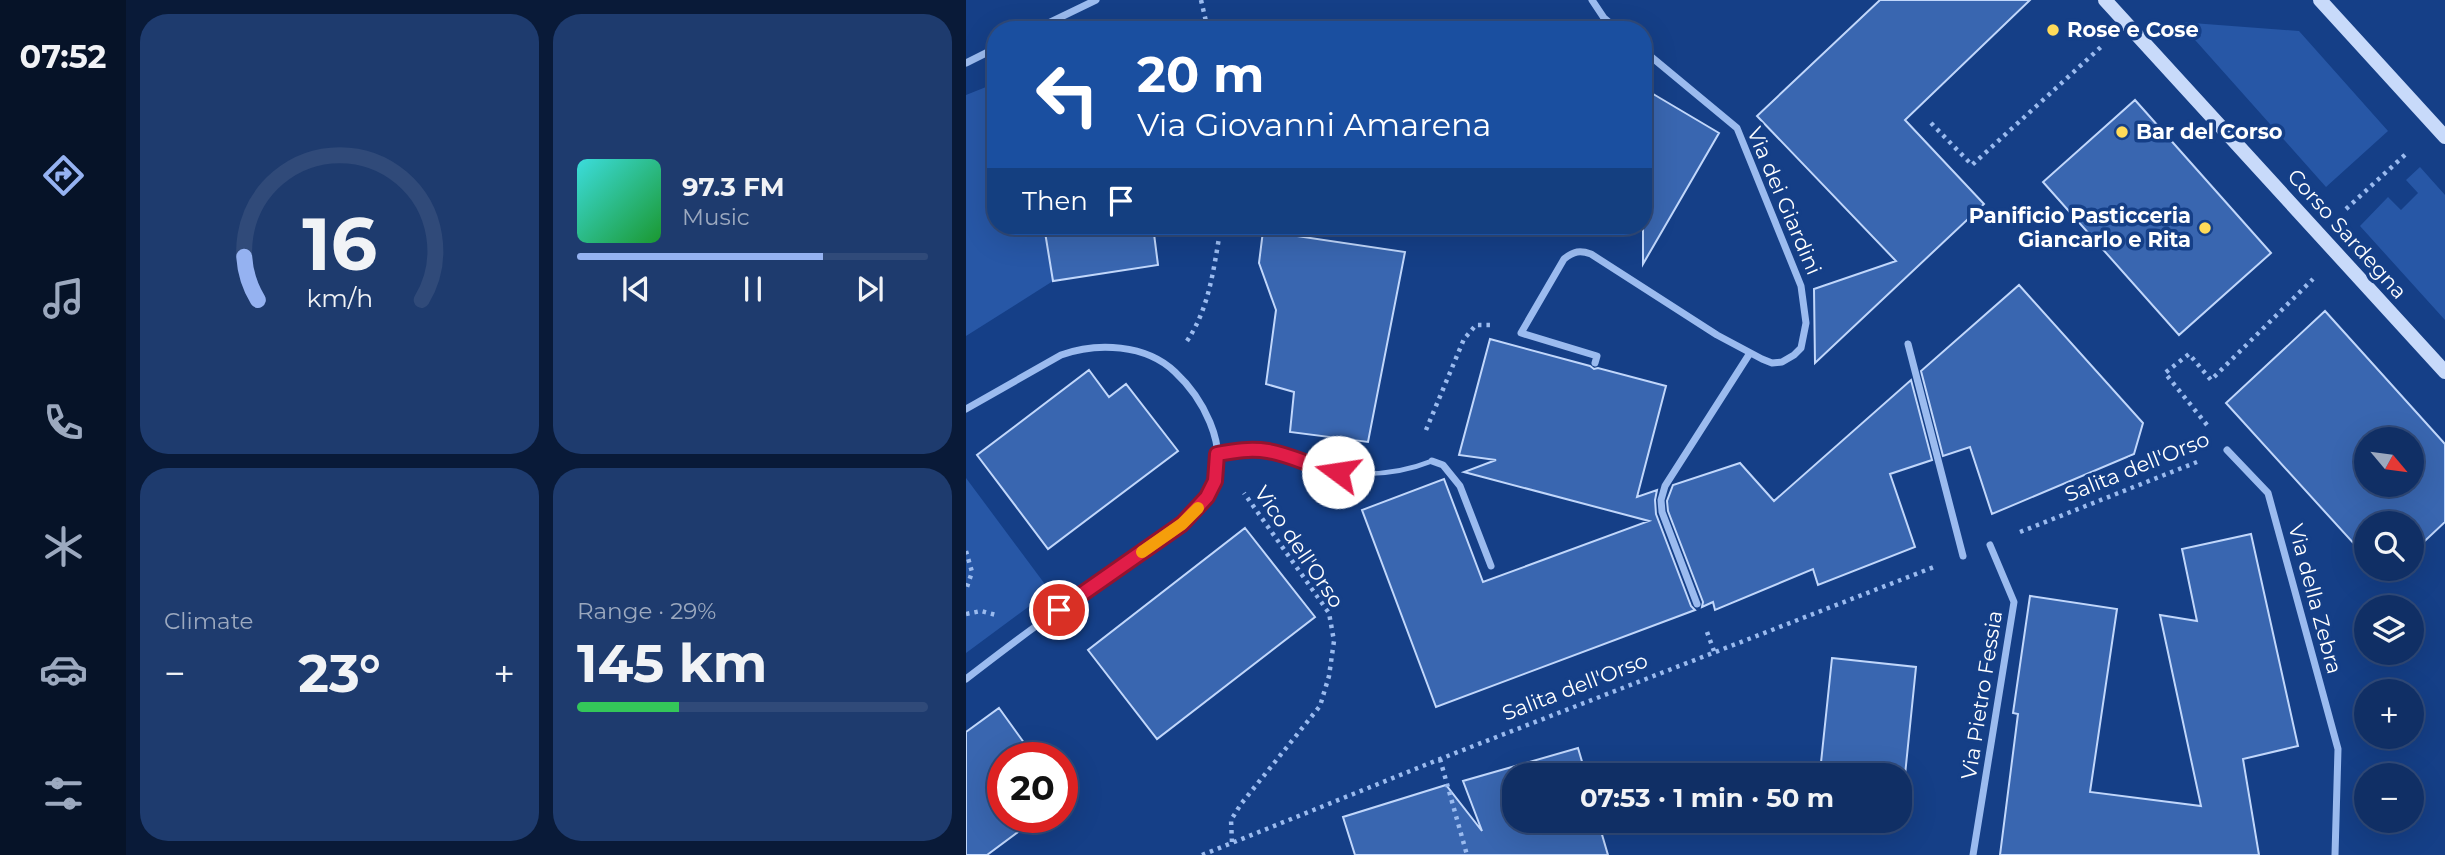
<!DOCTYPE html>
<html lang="en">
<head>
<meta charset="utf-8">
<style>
  :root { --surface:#102f65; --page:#1e3b6e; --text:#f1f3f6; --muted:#9ca9bf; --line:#304a79; --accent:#95b2f1 }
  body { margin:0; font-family:Montserrat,sans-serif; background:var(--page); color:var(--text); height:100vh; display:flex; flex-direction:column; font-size:26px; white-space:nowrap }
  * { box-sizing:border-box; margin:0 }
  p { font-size:23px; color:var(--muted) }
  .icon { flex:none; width:38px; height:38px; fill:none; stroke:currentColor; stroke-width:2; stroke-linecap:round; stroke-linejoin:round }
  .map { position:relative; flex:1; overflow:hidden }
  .side { display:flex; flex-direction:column; gap:14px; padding:14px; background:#091a38; width:840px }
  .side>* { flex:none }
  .banner { position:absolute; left:21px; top:21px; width:665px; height:214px; border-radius:28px; box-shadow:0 7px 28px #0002,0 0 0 2px var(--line); background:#1a4fa0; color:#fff; overflow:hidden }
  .needle { width:46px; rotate:119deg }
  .buttons { position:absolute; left:1388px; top:427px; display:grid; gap:14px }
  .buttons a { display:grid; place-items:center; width:70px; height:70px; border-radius:50%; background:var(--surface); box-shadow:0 7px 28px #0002,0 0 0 2px var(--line); font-size:35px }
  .speed { position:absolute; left:21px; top:742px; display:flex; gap:14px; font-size:35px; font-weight:700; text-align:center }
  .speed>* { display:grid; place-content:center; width:91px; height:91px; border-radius:50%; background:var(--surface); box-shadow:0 7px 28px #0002,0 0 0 2px var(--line); line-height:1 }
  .speed .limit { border:10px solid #d22; background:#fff; color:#111 }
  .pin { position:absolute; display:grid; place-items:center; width:60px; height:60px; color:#fff; margin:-30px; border:4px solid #fff; border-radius:50%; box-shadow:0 2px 7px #0007 }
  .me { position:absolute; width:77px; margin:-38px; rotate:284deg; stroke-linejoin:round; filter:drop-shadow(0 0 5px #0008) }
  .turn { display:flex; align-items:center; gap:24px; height:147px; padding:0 35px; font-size:32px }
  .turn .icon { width:91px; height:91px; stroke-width:2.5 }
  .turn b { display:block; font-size:49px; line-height:60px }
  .then { display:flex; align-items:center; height:66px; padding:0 35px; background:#0003; gap:14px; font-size:26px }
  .big { font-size:52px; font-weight:700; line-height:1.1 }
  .side .widget { flex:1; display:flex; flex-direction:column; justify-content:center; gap:10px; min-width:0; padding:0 24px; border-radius:28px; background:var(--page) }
  .side .dial { align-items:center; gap:0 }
  .dial svg { height:182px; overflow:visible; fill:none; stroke:var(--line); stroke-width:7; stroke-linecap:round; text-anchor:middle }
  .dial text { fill:var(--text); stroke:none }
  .song { display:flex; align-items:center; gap:21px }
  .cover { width:84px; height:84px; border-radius:10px; background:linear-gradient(135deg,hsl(180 70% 55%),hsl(130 70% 35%)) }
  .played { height:7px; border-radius:4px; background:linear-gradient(90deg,var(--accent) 70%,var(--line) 70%) }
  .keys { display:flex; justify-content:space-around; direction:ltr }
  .heat { display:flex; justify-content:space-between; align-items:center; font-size:38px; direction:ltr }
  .charge { height:10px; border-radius:5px; background:linear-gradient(90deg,#34c759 29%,var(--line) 0) }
  .side .tiles { flex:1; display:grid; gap:14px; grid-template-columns:repeat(2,1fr) }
  .trip { position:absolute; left:536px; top:763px; width:410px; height:70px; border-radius:28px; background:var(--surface); box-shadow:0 7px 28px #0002,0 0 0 2px var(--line); font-weight:700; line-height:70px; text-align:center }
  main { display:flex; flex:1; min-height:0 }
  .tab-bar { display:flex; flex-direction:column; width:126px; justify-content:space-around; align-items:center; background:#061328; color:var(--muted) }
  .tab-bar .icon { width:49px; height:49px }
  .tab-bar .current { color:var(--accent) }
  .tab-bar b { font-size:32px; color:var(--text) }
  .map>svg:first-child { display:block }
  .green { fill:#2757a6 }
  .building { fill:#3966b0; stroke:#c1d7fb; stroke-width:2; fill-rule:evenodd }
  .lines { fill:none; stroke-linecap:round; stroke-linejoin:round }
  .path { stroke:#9bbbef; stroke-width:4.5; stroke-dasharray:3.5 5; stroke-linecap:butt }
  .lane { stroke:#9bbbef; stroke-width:5 }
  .street { stroke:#9bbbef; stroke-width:7 }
  .secondary { stroke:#c8dafa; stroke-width:14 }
  .route-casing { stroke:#92132f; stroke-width:18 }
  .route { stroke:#e11d48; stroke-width:12 }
  .slow { stroke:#f59e0b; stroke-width:12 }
  .poi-dot { fill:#ffdb59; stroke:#153f87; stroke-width:2.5 }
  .labels { text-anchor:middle; stroke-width:7; stroke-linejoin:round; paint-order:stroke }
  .poi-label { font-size:21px; font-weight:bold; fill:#fff; stroke:#153f87; text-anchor:start }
  .street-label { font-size:21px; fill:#fff; stroke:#153f87 }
</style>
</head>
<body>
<main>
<nav class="tab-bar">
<b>07:52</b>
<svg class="icon current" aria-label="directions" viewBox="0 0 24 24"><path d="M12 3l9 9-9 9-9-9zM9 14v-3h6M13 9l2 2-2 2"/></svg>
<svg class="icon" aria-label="music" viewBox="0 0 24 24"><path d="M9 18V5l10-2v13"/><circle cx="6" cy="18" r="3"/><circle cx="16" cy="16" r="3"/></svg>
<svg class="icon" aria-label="phone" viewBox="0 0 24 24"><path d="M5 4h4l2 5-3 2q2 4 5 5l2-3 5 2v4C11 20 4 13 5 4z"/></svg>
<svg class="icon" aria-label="climate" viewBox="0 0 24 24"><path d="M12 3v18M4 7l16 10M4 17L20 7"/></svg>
<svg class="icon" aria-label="car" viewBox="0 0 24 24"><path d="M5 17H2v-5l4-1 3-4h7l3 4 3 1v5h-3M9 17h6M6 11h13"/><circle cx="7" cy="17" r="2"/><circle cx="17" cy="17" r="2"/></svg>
<svg class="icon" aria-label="filters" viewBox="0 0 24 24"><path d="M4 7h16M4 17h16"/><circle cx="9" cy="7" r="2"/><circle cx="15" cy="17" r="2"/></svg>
</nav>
<section class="side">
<div class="tiles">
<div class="widget dial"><svg viewBox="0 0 100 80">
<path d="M14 69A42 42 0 1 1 86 69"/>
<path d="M14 69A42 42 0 0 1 8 50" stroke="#95b2f1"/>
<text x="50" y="56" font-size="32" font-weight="700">16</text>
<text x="50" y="72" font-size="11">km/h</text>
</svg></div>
<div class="widget">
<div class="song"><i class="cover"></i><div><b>97.3 FM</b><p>Music</p></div></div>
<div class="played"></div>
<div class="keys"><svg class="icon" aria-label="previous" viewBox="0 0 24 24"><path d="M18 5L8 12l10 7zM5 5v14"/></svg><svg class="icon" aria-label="pause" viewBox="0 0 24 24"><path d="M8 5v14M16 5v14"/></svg><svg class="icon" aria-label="next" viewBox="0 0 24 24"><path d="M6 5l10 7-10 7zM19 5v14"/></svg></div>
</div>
<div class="widget"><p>Climate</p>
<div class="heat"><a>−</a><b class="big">23°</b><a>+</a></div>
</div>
<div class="widget"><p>Range · 29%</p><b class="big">145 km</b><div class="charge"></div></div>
</div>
</section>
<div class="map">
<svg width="1479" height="855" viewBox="0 0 1479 855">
  <rect width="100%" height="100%" fill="#153f87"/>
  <!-- green -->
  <path class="green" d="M1213,22L1333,31L1422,131L1360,187Z
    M30,83V226H78L87,281L0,336V95Z
    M1454,167L1479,195V320L1394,226L1422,197L1435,210L1452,193L1440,180Z
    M0,478L84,591L0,653Z"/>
  <!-- building -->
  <path class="building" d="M914,0H1064L939,120L1018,204L849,363L848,289L930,261L791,116Z
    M677,88L753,133L677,264Z
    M1169,100L1305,253L1213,335L1077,182Z
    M78,226H187L192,265L87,281Z
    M297,231L439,252L402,442L324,432L328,392L300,384L310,310L293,263Z
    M1053,285L1177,423L1168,454L1026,514L1004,447L977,456L955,371Z
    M1359,311L1479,444V522L1446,553V523H1400V557L1260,403ZM1400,439H1446V485H1400Z
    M524,339L624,366L628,369L632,368L700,386L671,497L691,490L689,500L690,514L725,606L729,610L470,707L396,510L478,479L517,582L683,521L498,472L530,460L493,455Z
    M123,370L143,397L160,384L212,451L82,549L11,455Z
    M945,380L966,460L924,474L949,547L852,585L847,569L749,610L747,602L736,607L737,602L702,511L701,501L707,485L774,463L808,501Z
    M279,528L349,617L191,739L122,650Z
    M1285,534L1332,746L1277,759L1293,855H1034L1052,714L1047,713L1064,596L1151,609L1124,792L1235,806L1194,615L1231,621L1216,549Z
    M866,658L950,667L939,775H881L854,772Z
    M33,708L69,758H37V817H72L21,855H0V732Z
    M612,748L620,775H548V821H632L642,855H389L377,817L480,785L516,831L497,781Z"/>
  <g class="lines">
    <!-- path -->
    <path class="path" d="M235,0L242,30
      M965,123L1006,165L1136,46
      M1380,209L1441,153
      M221,341C244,307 248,266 255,226
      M1241,425L1199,373L1223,354L1245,380L1347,279
      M460,430L498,339L510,325H524
      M1054,532L1231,462
      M0,551L6,572L0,590
      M0,614L15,611L30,615
      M741,632L748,651
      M474,759L501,855
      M266,842L265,820L275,804L354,706L363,676L368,641L363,613L278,493
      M236,855L474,759L968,567"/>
    <!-- lane -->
    <path class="lane" d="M251,454C269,451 287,447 304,452C322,456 338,465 355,469C393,477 431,475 466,461"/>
    <!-- street -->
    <path class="street" d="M626,0L638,18L652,30
      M68,30L130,0
      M0,63L30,48
      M942,344L997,556
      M629,363L631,356L555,333L598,259C608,251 614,250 625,254L751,335L796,359L806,363L816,362L828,355L835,348L840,323L835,286L771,128L677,50
      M0,409L95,355C131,342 180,344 209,372C236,397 262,444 248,482C235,518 194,539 164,560C140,576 117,593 94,609C62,631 31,655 0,679
      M1261,450L1302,493L1372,749L1369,855
      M466,461L477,465L494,486L525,566
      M731,604L696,512L695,500L699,486L784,353
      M1007,855L1048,602L1024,545"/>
    <!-- secondary -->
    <path class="secondary" d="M1139,0L1479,372
      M1354,0L1479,137"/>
  </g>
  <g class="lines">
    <defs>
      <path id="route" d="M93,610L216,524L241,497L249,481L251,454C268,451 284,448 302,451C326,455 348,468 372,472"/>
    </defs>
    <!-- route casing -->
    <use href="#route" class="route-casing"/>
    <!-- route -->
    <use href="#route" class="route"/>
    <!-- slow -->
    <path class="slow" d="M176,552L216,524L232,508"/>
  </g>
  <!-- markers -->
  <g class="poi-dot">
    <circle cx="1087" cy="30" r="7"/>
    <circle cx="1156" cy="132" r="7"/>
    <circle cx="1239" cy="228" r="7"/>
  </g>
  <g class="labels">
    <!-- poi labels -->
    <g class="poi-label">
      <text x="1101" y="37">Rose e Cose</text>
      <text x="1170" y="139">Bar del Corso</text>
      <text x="1225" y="223" text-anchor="end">Panificio Pasticceria<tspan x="1225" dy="24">Giancarlo e Rita</tspan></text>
    </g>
    <!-- street labels -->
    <g class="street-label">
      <text transform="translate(818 201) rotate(67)" y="7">Via dei Giardini</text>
      <text transform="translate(1381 234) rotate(48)" y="7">Corso Sardegna</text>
      <text transform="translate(1171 467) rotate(-22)" y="7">Salita dell'Orso</text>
      <text transform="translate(333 547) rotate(56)" y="7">Vico dell'Orso</text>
      <text transform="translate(1349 599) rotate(75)" y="7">Via della Zebra</text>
      <text transform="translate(609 687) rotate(-21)" y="7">Salita dell'Orso</text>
      <text transform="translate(1016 695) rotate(-81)" y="7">Via Pietro Fessia</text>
    </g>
  </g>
</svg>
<div class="buttons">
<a><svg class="needle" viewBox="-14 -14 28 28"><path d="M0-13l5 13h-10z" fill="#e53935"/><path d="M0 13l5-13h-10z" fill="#9ca9bf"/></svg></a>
<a><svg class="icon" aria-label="search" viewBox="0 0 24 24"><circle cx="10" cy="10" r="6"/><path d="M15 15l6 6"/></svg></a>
<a><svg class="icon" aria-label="layers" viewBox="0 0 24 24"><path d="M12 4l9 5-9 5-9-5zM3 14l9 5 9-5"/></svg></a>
<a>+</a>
<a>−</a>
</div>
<div class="speed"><div class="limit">20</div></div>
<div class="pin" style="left:93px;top:610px;background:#d93025"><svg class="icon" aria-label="arrive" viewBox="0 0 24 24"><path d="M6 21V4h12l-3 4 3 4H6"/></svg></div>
<svg class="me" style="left:372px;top:472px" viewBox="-20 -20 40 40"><circle r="19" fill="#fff"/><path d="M0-13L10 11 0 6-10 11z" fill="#e11d48"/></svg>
<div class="trip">07:53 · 1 min · 50 m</div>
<div class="banner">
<div class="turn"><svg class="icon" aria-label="left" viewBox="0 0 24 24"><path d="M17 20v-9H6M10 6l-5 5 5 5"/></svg><div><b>20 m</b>Via Giovanni Amarena</div></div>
<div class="then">Then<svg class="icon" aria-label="arrive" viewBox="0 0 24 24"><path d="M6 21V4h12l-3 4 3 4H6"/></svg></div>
</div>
</div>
</main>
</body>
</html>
